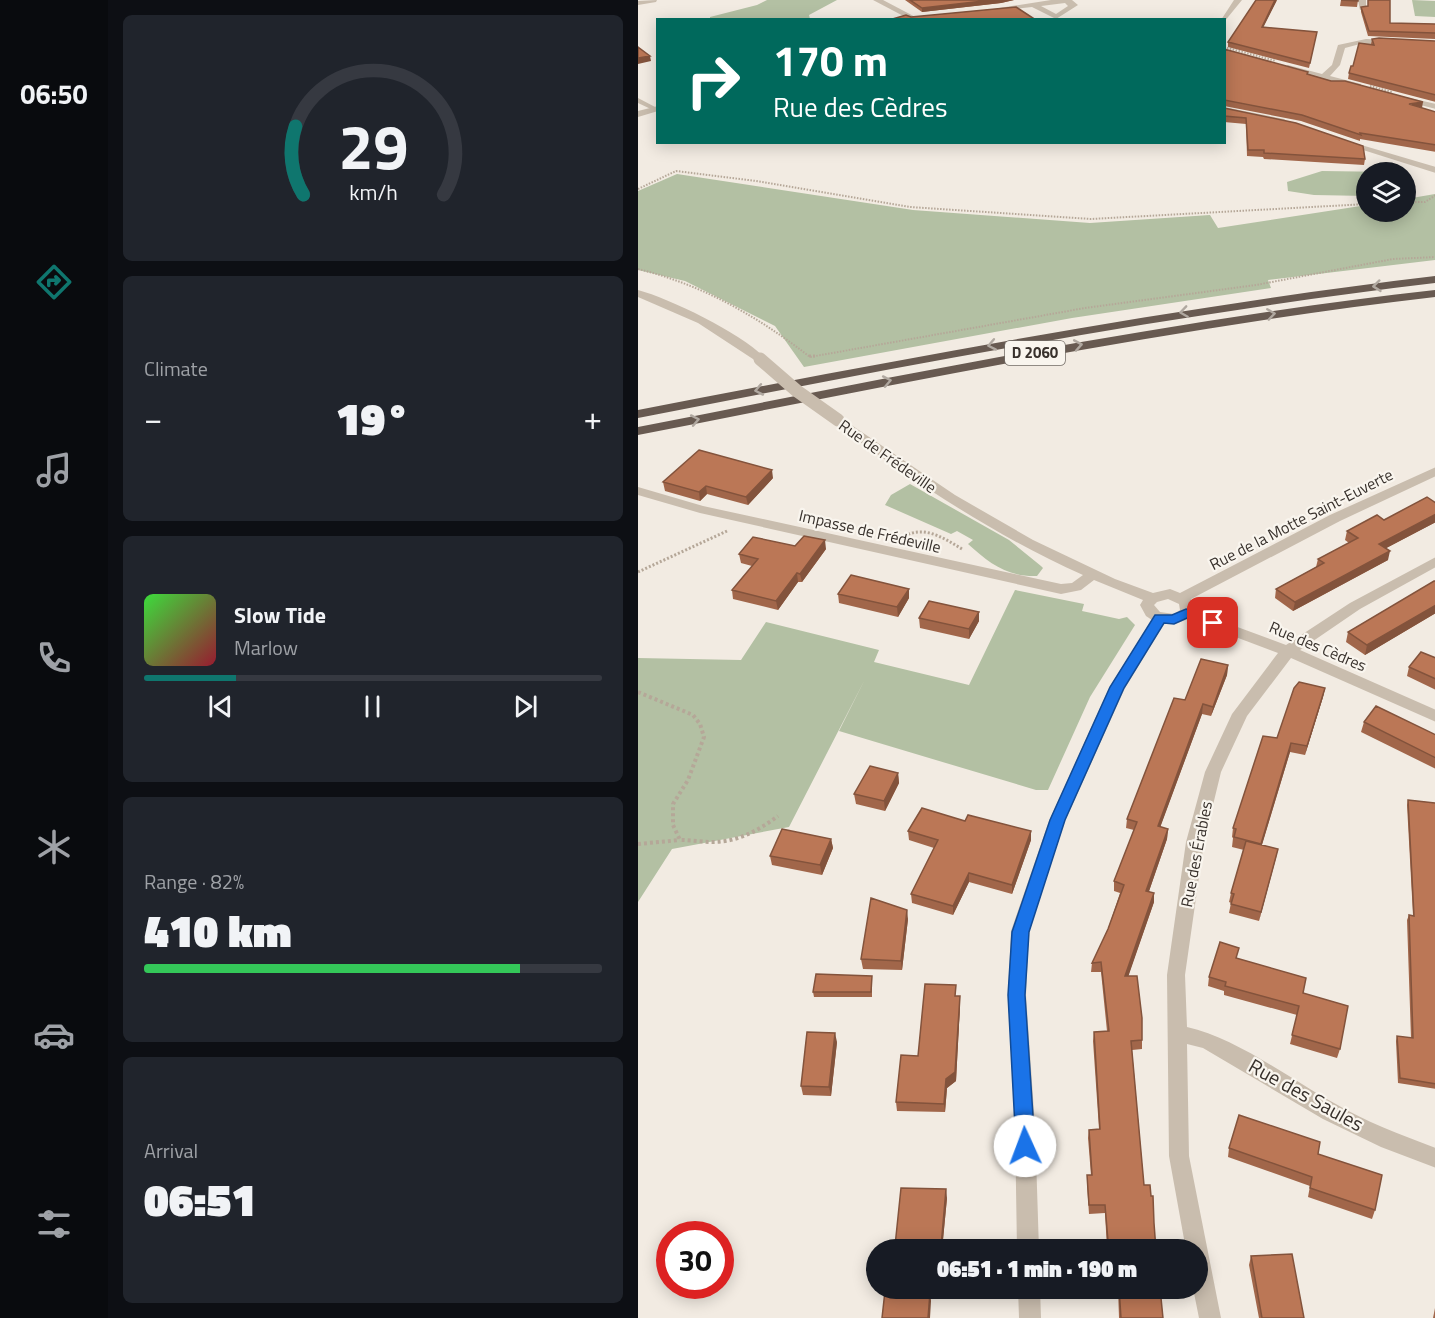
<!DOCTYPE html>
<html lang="en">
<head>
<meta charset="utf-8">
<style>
  :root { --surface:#171b24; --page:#20242c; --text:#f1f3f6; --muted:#9ea1a6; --line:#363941; --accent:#0f766e }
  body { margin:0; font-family:"Titillium Web",sans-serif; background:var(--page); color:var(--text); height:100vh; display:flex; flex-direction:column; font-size:22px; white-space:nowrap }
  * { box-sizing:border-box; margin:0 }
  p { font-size:20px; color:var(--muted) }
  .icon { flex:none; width:33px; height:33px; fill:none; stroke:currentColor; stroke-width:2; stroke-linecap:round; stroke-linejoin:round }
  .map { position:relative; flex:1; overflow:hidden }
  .panel { display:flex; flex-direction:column; gap:15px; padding:15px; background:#0d0f14; width:530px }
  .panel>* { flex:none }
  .banner { position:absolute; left:18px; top:18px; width:570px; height:126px; border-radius:0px; box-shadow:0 3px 15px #0003; background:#00695c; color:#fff; overflow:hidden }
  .tools { position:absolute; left:718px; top:162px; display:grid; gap:12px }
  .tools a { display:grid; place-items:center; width:60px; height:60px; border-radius:50%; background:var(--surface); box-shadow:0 3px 15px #0003; font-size:30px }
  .speed { position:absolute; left:18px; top:1221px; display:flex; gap:12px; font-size:30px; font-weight:700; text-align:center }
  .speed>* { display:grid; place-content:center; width:78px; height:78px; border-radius:50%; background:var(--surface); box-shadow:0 3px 15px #0003; line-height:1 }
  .speed .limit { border:9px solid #d22; background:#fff; color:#111 }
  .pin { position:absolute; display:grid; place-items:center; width:51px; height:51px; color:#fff; margin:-26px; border-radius:12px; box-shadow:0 3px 9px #0006 }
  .me { position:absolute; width:66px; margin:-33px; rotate:358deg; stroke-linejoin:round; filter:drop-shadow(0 0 4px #0008) }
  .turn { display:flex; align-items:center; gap:21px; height:126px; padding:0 18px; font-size:27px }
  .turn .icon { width:78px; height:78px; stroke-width:2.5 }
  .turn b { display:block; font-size:42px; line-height:51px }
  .big { font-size:45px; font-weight:800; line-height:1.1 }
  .panel .card { flex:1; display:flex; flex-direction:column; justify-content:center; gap:9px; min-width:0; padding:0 21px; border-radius:9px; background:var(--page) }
  .panel .dial { align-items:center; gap:0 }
  .dial svg { height:156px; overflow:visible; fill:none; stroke:var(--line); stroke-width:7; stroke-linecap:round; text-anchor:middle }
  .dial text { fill:var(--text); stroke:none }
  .song { display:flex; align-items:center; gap:18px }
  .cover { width:72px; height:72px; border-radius:9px; background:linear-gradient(135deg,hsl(120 70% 55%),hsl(350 70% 35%)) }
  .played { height:6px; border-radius:3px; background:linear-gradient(90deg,var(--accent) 20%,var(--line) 20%) }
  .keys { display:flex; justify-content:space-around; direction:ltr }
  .heat { display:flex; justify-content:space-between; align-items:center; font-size:33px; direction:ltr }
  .charge { height:9px; border-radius:4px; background:linear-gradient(90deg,#34c759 82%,var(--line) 0) }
  .trip { position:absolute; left:228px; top:1239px; width:342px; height:60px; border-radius:30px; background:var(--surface); box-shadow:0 3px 15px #0003; font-weight:800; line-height:60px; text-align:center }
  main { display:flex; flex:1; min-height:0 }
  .dock { display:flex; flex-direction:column; width:108px; justify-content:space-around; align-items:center; background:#090b0e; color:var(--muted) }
  .dock .icon { width:42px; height:42px }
  .dock .on { color:var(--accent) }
  .dock b { font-size:27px; color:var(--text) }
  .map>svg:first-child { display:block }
  .green { fill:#b3c0a3 }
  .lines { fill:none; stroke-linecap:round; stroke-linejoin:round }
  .path-far2 { stroke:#b5a798; stroke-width:2; stroke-dasharray:1.5 1.5; stroke-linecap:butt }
  .path-far1 { stroke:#b5a798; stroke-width:3; stroke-dasharray:2 2; stroke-linecap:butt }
  .path { stroke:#b5a798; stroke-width:4; stroke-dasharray:3 3; stroke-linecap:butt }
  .service { fill:#c9bdae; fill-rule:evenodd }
  .minor { fill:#c9bdae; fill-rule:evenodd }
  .tertiary { fill:#c9bdae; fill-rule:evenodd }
  .trunk { fill:#685a51; fill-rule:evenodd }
  .minor-bridge { stroke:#c9bdae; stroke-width:13 }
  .wall { fill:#a1664a }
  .shaded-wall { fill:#83533c }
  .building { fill:#bb7756; stroke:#83533c; stroke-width:1.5 }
  .oneway { stroke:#b0a8a0 }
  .route { fill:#1a73e8; stroke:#114b97; stroke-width:1.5 }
  .labels { text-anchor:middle; stroke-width:4.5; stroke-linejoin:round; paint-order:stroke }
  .shield { fill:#f9f5ee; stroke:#726c66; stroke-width:1.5 }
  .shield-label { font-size:15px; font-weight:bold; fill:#38312c }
  .street-label { font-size:16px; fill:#38312c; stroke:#f9f5ee }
  .near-street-label { font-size:20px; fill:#38312c; stroke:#f9f5ee }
</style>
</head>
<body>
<main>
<nav class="dock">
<b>06:50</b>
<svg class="icon on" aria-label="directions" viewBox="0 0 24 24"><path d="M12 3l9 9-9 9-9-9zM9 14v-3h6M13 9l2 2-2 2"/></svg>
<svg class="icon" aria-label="music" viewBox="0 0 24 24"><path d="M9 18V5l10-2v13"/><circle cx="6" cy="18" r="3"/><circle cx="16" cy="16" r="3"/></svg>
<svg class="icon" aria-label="phone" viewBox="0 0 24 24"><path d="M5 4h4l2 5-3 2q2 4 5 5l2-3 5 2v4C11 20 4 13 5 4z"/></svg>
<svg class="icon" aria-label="climate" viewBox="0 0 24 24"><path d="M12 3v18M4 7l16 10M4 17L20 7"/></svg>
<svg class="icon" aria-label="car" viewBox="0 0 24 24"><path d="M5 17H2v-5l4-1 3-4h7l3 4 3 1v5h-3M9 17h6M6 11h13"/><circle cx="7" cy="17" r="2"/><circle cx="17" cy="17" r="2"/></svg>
<svg class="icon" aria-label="filters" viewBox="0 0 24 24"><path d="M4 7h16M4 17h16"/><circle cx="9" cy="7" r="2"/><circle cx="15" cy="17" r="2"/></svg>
</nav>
<section class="panel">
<div class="card dial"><svg viewBox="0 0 100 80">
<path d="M14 69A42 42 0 1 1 86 69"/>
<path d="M14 69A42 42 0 0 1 10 34" stroke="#0f766e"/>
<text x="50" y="56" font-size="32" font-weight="700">29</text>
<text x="50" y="72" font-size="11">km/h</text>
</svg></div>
<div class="card"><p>Climate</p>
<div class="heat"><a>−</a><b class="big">19°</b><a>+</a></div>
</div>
<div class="card">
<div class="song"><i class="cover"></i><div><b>Slow Tide</b><p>Marlow</p></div></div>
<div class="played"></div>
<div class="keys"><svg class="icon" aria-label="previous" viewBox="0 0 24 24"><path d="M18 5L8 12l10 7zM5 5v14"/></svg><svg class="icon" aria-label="pause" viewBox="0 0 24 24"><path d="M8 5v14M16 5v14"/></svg><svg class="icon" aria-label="next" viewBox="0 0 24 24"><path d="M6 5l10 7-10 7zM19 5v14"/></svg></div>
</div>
<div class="card"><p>Range · 82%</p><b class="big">410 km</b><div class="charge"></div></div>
<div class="card"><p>Arrival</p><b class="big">06:51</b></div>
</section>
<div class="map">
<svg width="798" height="1318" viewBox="0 0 798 1318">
  <rect width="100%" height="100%" fill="#f2ebe2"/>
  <!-- green -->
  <path class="green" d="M129,0H199L171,15L172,19H72V17L119,5Z
    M774,0L797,1V17L777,16Z
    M684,171L755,172H729V196L676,195L650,191L649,182Z
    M39,174L275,210L452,223L572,215L580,228L729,205V212H768V199L797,194V260L630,280L633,288L434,318L166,367L137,326L47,281L0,270V191Z
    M272,484L371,540L403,566L405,568L399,576C369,577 351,563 330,544L335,540L319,531L313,534L247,505L253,495Z
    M377,590L446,604L444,611L481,619L489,617L497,625L452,697L410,790H398L201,731L226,681L151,827L34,849L0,902V658L103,660L128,622L241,650L236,662L331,685Z"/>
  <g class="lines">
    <!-- path-far2 -->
    <path class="path-far2" d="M586,47L638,61
      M732,86L754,92
      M0,189L38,171L118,181L272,207L453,219L729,204
      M768,202H787L798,195
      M0,269C65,285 119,316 172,357L447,308L618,285L755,259L798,257"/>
    <!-- path-far1 -->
    <path class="path-far1" d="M171,356H177
      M263,538C285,524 304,537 324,549
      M0,572L89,531"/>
    <!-- path -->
    <path class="path" d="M0,692L55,715L62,724L66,737L50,780L35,804V825L42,840C53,840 64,842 75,842C100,842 121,830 140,816
      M0,844L42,840"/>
    <!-- service -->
    <path class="service" d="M0,98L19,108L20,110H15L0,103Z"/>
    <!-- minor -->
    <path class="minor" d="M235,0H245L283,20H273Z
      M413,0H434L440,5L418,19L394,7L359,11L355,9ZM427,3L430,6L418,14L403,6Z
      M596,0H604L586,22V20H583Z
      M720,0H728V10H722Z
      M728,39L754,40L758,42L754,44H722L707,48L702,65L692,76L723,84V88L681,79L646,67L650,65L684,74L694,65L700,45Z
      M763,96L798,104V109L763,100Z
      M20,106V111L0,117V111Z
      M586,107L646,119L650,122L646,125L586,112Z
      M703,139L798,167V173L703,143Z
      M0,290C33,299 105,334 128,359L122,362L118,361L60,323L0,297Z
      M200,416L317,495L395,540L477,579L515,593L532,589L542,593L692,515L798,467V476L702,521L553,599L556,611L648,645L712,603L798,557V567L722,609L662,650L798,710V722L653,658L609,716L583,772L566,842L547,975L549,1027C598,1038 651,1078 696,1103C728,1122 763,1135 798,1148V1168L743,1147L685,1119L565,1048L549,1044L551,1156L583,1318H561L555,1288H560V1250H548L531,1156L529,975L548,842L567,772L594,714L640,653L550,619L537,624H526L487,688L427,821L391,931L388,995L397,1126L401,1250H379L377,1126L370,995L373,931L411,821L471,688L514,620L508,616L502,605L505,600L456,580L443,590L423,594L62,513L0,495V487L65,506L423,584L434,583L445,575C355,535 274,480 196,423V417ZM530,599L541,604L542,610L536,614L522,612L516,605L519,602Z
      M380,1288H402L403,1318H381Z"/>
    <!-- tertiary -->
    <path class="tertiary" d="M19,0L18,2L0,5V1Z"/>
    <!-- trunk -->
    <path class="trunk" d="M798,276V283C529,315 265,366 0,418V410C265,359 529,308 798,276Z
      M798,290V297C529,328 265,383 0,435V427C265,375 529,320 798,290Z"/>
    <!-- minor-bridge -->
    <path class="minor-bridge" d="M122,359L159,391L200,420"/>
  </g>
  <!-- wall -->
  <path class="wall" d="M267,0H376L363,3L284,12Z
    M639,0L625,27L679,32L671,68L590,47V42Z
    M703,0H720L719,7L702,6Z
    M730,0H752V23L798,24V39L730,36L723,12V7L730,6Z
    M734,39L798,41V102L710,79L711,73L733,44Z
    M586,49L798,112V152L722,139V141L663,121L586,106Z
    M586,108L727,159L726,165L626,159L625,157L609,156L608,124L586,122Z
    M135,478L110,505L69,494L62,501L27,491L25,482Z
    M798,503V522L748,548L750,560L655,611L637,598L638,589L678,567L680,559L711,543L707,540L709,531Z
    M157,546L188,549L164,582H160L140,610L95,599L94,590L114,566L103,563L101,554Z
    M798,581V613L727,655L708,642L710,632Z
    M200,594L271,598L260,617L201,603Z
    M281,618L341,621L331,639L282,628Z
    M798,658V690L769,676L771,667Z
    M590,665L589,675L573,716L564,714L522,827L530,829L529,839L511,891L516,902L490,976L504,1040V1049L494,1050L506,1185L513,1196L518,1250L469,1249L467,1213L451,1214L449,1184V1175H453L450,1138L451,1130L461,1129L455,1041L456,1032L469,1031L463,972H453L454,963L470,929L482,893L476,891V881L496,830L488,828L489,819L547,700Z
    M687,688L685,697L667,755L652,752L624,845L640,849L621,921L591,913L593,903L591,902L593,893L606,850L594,847L595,838L594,837L595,828L639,738Z
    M726,722L798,735V769L723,732Z
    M260,773L261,783L247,811L218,804L216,794Z
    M770,800L798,803V1089L760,1083L758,1041L759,1036L773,1038L769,920L771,915H775L769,805Z
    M270,831L393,840L374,894L331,882L315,915L274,903L273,894L296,848L271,840Z
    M193,839L195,848L184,875L134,865L132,856Z
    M270,919L264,970L225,969L223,959Z
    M599,958L665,993L702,1049L699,1058L652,1044L659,1015L586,995V991L570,986L571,977Z
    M234,981V997H176L175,992Z
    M319,996L322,1006L318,1081L309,1088L307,1112L259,1111L258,1102L280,1056Z
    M199,1042L193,1096L165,1095L163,1086Z
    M591,1148L680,1154L737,1210L734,1219L670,1197L672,1186L590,1157Z
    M309,1198L304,1250H257V1246Z
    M613,1256L666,1318H621L611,1265Z
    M480,1288H522L525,1318H481Z
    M798,1303V1318H795Z"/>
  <!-- shaded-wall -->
  <path class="shaded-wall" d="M354,0H376L363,3L284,12V8Z
    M637,0H639L623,32L624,27Z
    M12,56L13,61L0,64V58Z
    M785,102L784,108L771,104Z
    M134,470L135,478L110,505L108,497Z
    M68,486L69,494L62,501L61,492Z
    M798,514V522L739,553L741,544Z
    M187,540L188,549L164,582L162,574Z
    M752,551L750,560L655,611L657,602Z
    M159,573L160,582L140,610L138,601Z
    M271,589V598L260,617L259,607Z
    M798,605V613L727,655L729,645Z
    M341,612V621L331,639V629Z
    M590,665L589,675L573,716L575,707Z
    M687,688L685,697L667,755L669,746Z
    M565,704L564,714L519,836L520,826Z
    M653,743L652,752L621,854L623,844Z
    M260,773L261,783L247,811L246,801Z
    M530,829L529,839L508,900V891Z
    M393,831V840L374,894V885Z
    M193,839L195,848L184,875L182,865Z
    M640,849L638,858L621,921L623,912Z
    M331,873V882L315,915V906Z
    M516,893V902L487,986V976Z
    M269,910L270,919L264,970L263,961Z
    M322,996V1006L318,1081L309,1088L307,1112L306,1104L308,1079Z
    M197,1033L199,1042L193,1096L191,1087Z
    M308,1189L309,1198L304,1250H303Z
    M292,1293L293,1301L292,1318H290Z"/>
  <!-- building -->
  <path class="building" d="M272,0H354L284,8Z
    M618,0H637L624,27L679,32L672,63L590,42Z
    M703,0H720V1Z
    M730,0H752V23L798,24V33L731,31L723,7L730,6Z
    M378,7L398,20H251L268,15L273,17Z
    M741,38L798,41V95L711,73L713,66H715L721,43L736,45L734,39Z
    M0,47L12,56L0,58Z
    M586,49L670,72L669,74L693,81H707L785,102L771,104L798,112V145L722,133L723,135L664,115L586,100Z
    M586,108L658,123L725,146L727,159L626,153V150H610L608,118L586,116Z
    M61,450L134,470L108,497L68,486L61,492L25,482Z
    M789,497L798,503V514L741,544L752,551L657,602L638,589L686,563L680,559L720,538L709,531L739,515L746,520Z
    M166,536L187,540L162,574L159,573L138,601L94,590L120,559L101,554L115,537L157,546Z
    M213,575L271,589L259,607L200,594Z
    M796,581H798V605L729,645L710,632Z
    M291,601L341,612L331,629L281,618Z
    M783,652L798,658V679L771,667Z
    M563,659L590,665L575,707L565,704L520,826L530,829L508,891L516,893L487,976H499L504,1018V1040L493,1041L506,1185H512L513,1196H515L516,1223L518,1250H478V1241H470L467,1205H451L449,1175H454L451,1130L462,1129L456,1032L471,1031L463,962L454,963L470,929L486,885L476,881L499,822L489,819L536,698L547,700Z
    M661,682L687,688L669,746L653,743L623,844L596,837L598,829L595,828L625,736L639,738L656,688Z
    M738,706L798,735V758L726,722Z
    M232,766L260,773L246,801L216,794Z
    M770,800L798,803V1084L762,1078L759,1036L775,1038L771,915L776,916Z
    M284,808L327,821L330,815L393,831L374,885L331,873L315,906L273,894L300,840L270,831Z
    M144,829L193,839L182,865L132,856Z
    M608,841L640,849L623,912L593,904L596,894L593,893Z
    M233,898L269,910L263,961L223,959Z
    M582,942L601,948L598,958L668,978L665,993L710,1006L702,1049L654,1035L661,1006L587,986L588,982L571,977Z
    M178,974L234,976L233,992H175Z
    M287,984L318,985L317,996H322L317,1072L308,1079L306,1104L258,1102L263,1055L280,1056Z
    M169,1032L197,1033L191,1087L163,1086Z
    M601,1115L682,1142L680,1154L744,1175L737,1210L672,1188L674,1177L591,1148Z
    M263,1188L308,1189L303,1247L257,1246Z
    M654,1254L666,1318H624L613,1256Z
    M481,1288H522L525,1318H483Z
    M247,1291L292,1293L290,1318H244Z"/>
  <!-- one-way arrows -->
  <defs><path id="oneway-chevron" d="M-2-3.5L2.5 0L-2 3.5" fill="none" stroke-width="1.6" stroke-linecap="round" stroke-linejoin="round" transform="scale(1.5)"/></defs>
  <g class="oneway">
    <use href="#oneway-chevron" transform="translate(739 286) rotate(174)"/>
    <use href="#oneway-chevron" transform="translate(546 312) rotate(172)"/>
    <use href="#oneway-chevron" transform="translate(633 314) rotate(-8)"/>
    <use href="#oneway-chevron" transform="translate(354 345) rotate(169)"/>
    <use href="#oneway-chevron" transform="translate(440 345) rotate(-10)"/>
    <use href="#oneway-chevron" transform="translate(249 381) rotate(-11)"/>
    <use href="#oneway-chevron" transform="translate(121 390) rotate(169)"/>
    <use href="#oneway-chevron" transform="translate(57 420) rotate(-11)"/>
  </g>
  <!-- route -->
  <path class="route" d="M548,609L580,620L582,623L575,627L549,618L536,624L526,623L486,688L427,820L391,932L387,995L397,1146L394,1153L387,1155L381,1153L378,1146L370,995L374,932L412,820L472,687L517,615H534Z"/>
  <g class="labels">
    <!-- shield labels -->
    <rect class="shield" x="367" y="341" width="60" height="24" rx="4.5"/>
    <g class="shield-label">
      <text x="397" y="358">D 2060</text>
    </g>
    <!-- street labels -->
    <g class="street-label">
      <text transform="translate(250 456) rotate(35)" y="6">Rue de Frédeville</text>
      <text transform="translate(663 519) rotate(-27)" y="6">Rue de la Motte Saint-Euverte</text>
      <text transform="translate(232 531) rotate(13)" y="6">Impasse de Frédeville</text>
      <text transform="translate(680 646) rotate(23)" y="6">Rue des Cèdres</text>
      <text transform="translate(558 854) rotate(-79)" y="6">Rue des Érables</text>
    </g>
    <!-- near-street labels -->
    <g class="near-street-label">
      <text transform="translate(668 1095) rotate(29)" y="7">Rue des Saules</text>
    </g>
  </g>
</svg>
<div class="tools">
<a><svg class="icon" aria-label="layers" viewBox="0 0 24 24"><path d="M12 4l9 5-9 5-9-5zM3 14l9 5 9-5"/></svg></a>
</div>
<div class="speed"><div class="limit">30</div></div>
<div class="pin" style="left:575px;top:623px;background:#d93025"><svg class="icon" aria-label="arrive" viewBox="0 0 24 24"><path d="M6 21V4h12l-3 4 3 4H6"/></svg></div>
<svg class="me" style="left:387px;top:1146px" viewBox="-20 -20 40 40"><circle r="19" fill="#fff"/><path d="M0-13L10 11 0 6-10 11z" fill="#1a73e8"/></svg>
<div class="trip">06:51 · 1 min · 190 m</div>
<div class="banner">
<div class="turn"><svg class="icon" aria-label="right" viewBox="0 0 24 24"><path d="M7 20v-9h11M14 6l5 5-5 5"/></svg><div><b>170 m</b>Rue des Cèdres</div></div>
</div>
</div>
</main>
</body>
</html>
